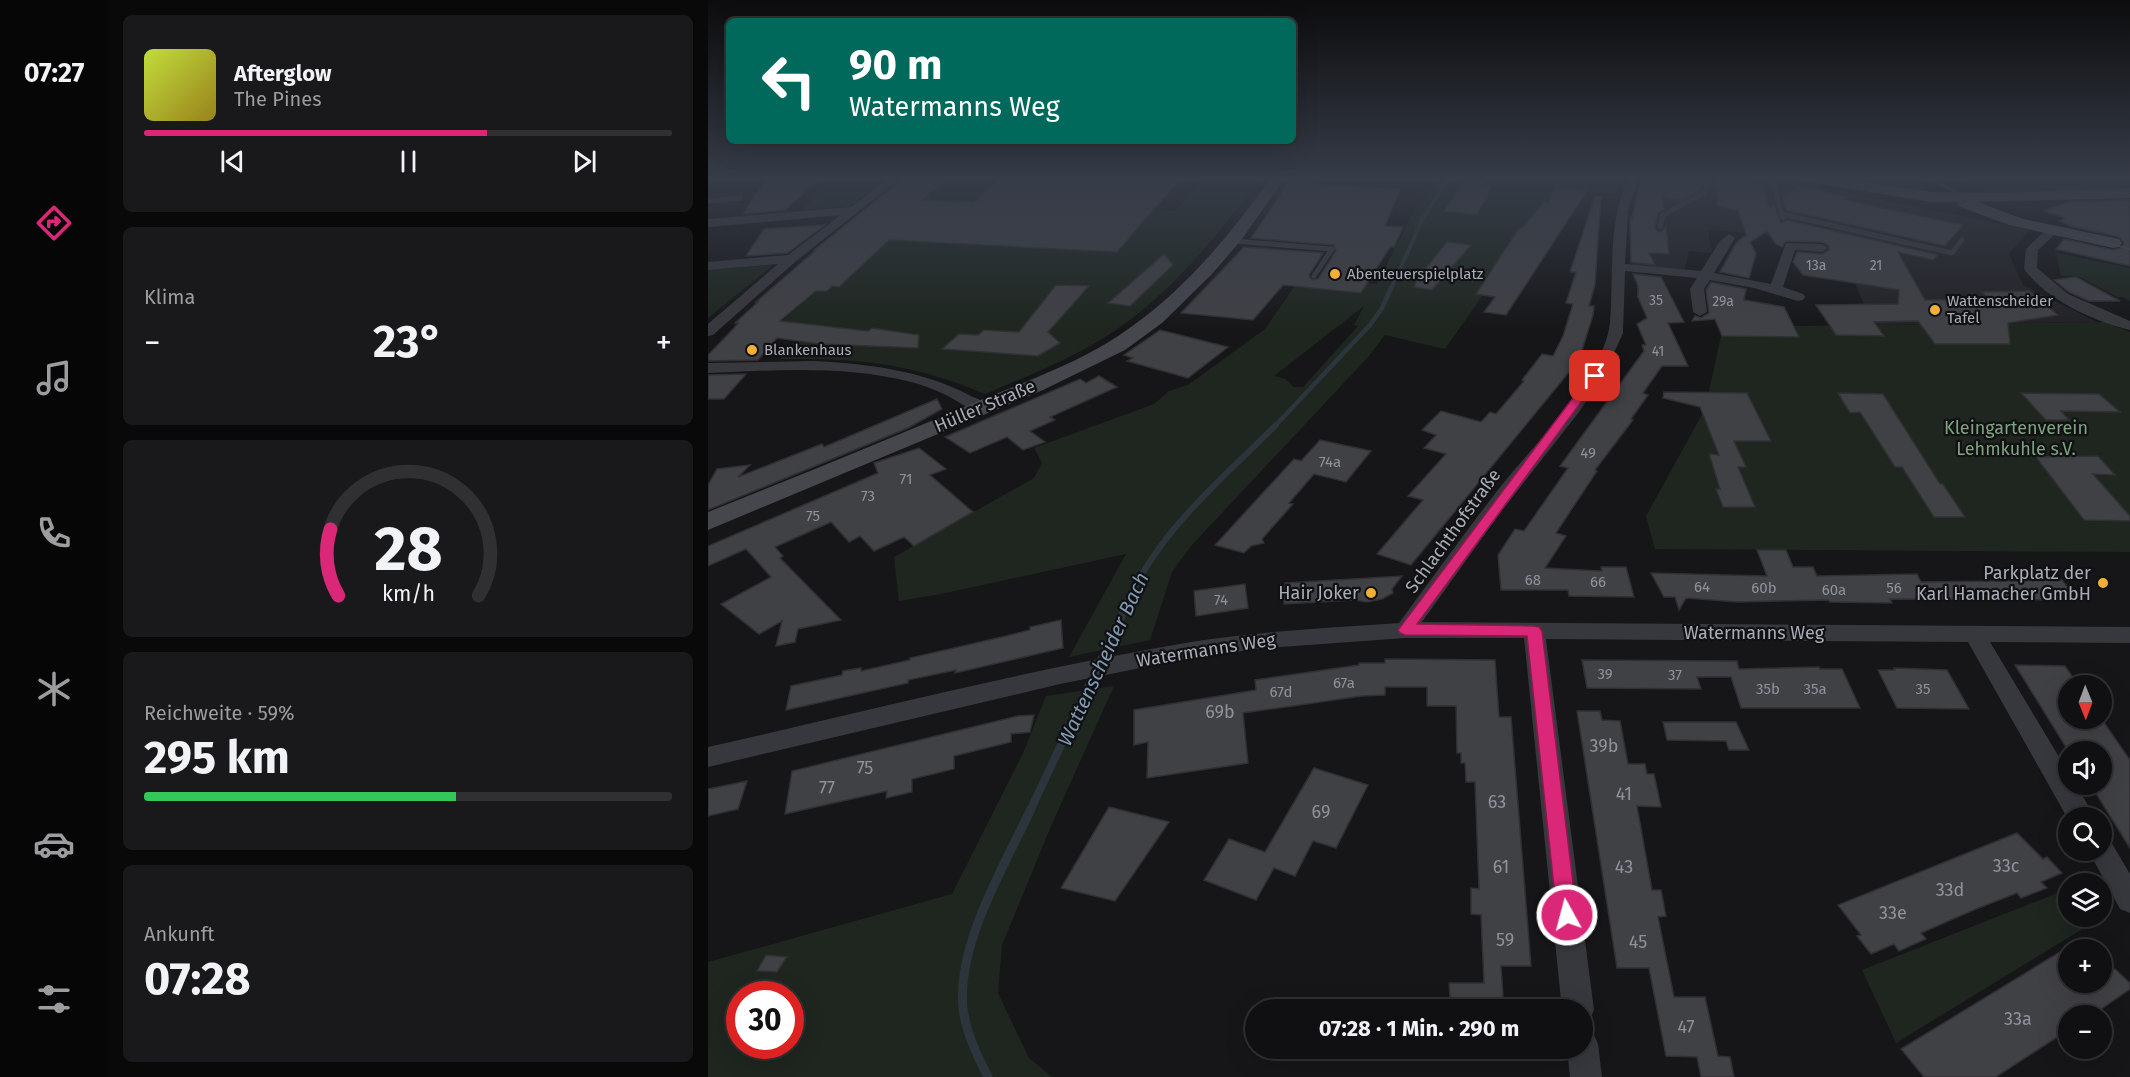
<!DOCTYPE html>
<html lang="de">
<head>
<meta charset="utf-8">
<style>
  :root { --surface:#101012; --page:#19191b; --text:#f1f3f6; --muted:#9c9d9f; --line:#303032; --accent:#db2777 }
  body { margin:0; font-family:"Fira Sans",sans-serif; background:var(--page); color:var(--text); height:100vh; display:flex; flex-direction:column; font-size:22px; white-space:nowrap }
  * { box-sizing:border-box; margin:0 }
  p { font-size:20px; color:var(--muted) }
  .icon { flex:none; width:33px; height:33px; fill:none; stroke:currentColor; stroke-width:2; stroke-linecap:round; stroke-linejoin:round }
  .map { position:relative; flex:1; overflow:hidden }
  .side { display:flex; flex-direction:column; gap:15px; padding:15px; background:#09090a; width:600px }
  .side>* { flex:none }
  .guide { position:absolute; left:18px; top:18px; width:570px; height:126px; border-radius:9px; box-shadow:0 6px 24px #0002,0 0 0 2px var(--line); background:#00695c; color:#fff; overflow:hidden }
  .needle { width:39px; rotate:179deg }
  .tools { position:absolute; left:1350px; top:675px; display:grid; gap:12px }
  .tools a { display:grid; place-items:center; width:54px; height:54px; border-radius:50%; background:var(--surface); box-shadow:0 6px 24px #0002,0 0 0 2px var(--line); font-size:30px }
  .speed { position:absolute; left:18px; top:981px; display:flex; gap:12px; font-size:30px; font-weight:700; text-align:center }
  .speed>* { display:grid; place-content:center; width:78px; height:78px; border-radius:50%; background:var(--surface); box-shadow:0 6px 24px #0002,0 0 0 2px var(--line); line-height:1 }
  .speed .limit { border:9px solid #d22; background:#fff; color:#111 }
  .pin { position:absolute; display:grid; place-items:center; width:51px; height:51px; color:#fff; margin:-26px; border-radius:12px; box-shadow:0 3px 9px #0006 }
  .me { position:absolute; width:66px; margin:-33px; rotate:353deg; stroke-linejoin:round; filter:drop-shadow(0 0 4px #0008) }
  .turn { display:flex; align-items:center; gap:21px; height:126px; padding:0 24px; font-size:27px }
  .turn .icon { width:78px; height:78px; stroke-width:2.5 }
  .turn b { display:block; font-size:42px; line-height:51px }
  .big { font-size:45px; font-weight:700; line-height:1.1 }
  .side .card { flex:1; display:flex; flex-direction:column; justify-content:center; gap:9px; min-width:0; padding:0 21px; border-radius:9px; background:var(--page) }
  .side .dial { align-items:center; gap:0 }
  .dial svg { height:156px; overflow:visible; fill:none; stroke:var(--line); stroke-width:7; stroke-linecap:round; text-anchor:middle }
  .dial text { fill:var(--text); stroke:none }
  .song { display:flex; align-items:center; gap:18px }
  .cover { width:72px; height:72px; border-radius:9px; background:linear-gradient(135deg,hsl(70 70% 55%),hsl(50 70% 35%)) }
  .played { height:6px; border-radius:3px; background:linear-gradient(90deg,var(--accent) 65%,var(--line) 65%) }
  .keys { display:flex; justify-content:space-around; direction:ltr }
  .heat { display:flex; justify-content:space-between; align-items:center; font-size:33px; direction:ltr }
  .charge { height:9px; border-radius:4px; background:linear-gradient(90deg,#34c759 59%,var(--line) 0) }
  .trip { position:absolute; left:537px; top:999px; width:348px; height:60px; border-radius:30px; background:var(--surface); box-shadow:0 6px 24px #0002,0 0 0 2px var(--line); font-weight:700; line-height:60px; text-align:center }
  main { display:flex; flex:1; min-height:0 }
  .dock { display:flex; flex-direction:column; width:108px; justify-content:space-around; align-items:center; background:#060607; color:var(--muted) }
  .dock .icon { width:42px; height:42px }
  .dock .on { color:var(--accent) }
  .dock b { font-size:27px; color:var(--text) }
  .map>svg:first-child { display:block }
  .built { fill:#222225 }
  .green { fill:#1e261f; fill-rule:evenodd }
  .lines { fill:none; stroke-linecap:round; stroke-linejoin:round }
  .stream-far4 { stroke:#2c353c; stroke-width:4 }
  .stream-far3 { stroke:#2c353c; stroke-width:4.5 }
  .stream-far2 { stroke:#2c353c; stroke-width:6 }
  .stream-far1 { stroke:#2c353c; stroke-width:8 }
  .stream { stroke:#2c353c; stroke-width:9 }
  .building { fill:#404145; stroke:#303034; stroke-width:1.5 }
  .lane { stroke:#37383d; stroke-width:5 }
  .street { fill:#37383d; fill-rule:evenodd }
  .secondary { fill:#45474d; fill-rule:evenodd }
  .tram { stroke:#4a4c52; stroke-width:1.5 }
  .route { fill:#db2777; stroke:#8e194d; stroke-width:1.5 }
  .poi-dot { fill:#f2b134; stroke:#111113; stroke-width:2 }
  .labels { text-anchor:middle; stroke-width:4.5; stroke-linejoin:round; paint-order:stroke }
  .far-number-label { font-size:14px; fill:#8e929b }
  .far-poi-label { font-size:15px; fill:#a8adb8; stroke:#111113; text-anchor:start }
  .number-label { font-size:15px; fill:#8e929b }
  .street-label { font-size:18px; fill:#a8adb8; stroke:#111113 }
  .park-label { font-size:18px; fill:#7fa381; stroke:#111113 }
  .poi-label { font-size:18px; fill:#a8adb8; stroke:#111113; text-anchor:end }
  .near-number-label { font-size:18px; fill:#8e929b }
  .water-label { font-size:20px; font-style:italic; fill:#7f9bb3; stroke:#111113 }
</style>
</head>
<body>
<main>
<nav class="dock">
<b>07:27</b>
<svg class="icon on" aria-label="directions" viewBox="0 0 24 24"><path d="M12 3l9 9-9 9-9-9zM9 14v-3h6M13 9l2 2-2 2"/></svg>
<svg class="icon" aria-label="music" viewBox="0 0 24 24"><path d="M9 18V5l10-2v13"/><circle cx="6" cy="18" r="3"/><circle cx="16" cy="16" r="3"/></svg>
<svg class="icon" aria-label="phone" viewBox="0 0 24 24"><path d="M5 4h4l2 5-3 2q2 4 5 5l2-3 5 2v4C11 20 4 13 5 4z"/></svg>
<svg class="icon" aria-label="climate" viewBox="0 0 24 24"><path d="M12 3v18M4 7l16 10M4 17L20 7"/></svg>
<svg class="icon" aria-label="car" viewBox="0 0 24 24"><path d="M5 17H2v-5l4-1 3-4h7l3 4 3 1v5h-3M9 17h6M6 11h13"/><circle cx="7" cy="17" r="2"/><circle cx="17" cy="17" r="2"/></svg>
<svg class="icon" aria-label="filters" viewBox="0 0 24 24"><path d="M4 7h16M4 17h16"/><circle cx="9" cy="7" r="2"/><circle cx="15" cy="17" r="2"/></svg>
</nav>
<section class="side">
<div class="card">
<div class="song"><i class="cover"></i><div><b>Afterglow</b><p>The Pines</p></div></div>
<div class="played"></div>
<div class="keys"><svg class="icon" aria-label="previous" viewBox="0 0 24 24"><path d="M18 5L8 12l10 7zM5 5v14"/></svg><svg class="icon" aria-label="pause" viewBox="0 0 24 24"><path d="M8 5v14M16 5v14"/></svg><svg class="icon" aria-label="next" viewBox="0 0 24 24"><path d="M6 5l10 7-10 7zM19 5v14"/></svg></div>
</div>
<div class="card"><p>Klima</p>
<div class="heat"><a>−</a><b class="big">23°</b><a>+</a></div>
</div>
<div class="card dial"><svg viewBox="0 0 100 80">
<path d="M14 69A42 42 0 1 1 86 69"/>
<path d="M14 69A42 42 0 0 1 10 35" stroke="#db2777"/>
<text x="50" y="56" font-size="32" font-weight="700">28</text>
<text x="50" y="72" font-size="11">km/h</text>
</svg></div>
<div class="card"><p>Reichweite · 59%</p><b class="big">295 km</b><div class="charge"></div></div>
<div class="card"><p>Ankunft</p><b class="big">07:28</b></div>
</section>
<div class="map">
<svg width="1422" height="1077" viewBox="0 0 1422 1077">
  <rect width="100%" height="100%" fill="#161618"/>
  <!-- built -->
  <path class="built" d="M882,179H916L907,194L873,190Z
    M935,179H1072L1322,230L1301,254L1315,285L1389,322L1165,325L1123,228L1067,219L1071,235L1000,230L1004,253L981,251L976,272L923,266L921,225L930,189Z
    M1253,179H1422V189L1274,193Z"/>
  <!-- green -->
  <path class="green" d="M240,179H441L425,195L439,210L467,211L495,179H552C512,232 469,286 415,325C374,355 324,374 277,394C204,363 150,358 72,359L99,328L65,329Z
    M729,179H882L873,190L858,188L834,221L796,265L737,349L677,335L661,356L483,546L464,572L442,640L361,657L418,554L233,594L191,601L186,557L326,478L334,463L326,448L446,404L461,391L480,385L557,329L593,277L669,284L702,218ZM656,306L646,325L650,326L595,387H586L577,379L566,376Z
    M1118,179H1204L1226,196L1169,189Z
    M165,187L141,206L93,210L117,188Z
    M1348,253L1422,268V301L1414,297H1409L1372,277L1353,275Z
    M62,265L64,266L0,318V270Z
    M1397,322L1422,332V552L947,549L938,516L997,409L1015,327Z
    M406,686L344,824L294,945L290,993L321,1058L344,1077H0V962L244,894L315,753L338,696ZM32,994H82V1046H32Z
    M1360,889V916L1394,917L1188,1043L1154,970Z"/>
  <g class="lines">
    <!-- stream-far4 -->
    <path class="stream-far4" d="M683,289L715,218L740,179"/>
    <!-- stream-far3 -->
    <path class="stream-far3" d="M567,426L662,325L674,308L683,288"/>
    <!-- stream-far2 -->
    <path class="stream-far2" d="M422,597C454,528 516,477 568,425"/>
    <!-- stream-far1 -->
    <path class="stream-far1" d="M322,811L423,596"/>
    <!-- stream -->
    <path class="stream" d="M280,1077C269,1055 258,1033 255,1008C249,943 296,867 323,809"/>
  </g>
  <!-- building -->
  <path class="building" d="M112,179L77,210L35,214L57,181Z
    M195,179L238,180L214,200L266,202L291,179H472L409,252L181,240L131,287L124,286L119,291H108L72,321L160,331L164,328L211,335L210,348L112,344L69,338L50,360L0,361V355L26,328L30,323H27L50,302H48L108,250L105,251Z
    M583,179L604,180L601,184L692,189L677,226L695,227L686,247H682L653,293L575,285L545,320L473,313L536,247L615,253L601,275L604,280L610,279L628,251L626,245L543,238Z
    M757,179H777L773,185L784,186L769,215L736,211Z
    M933,179H996L992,190L974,200L955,197L956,209L950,213L947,228L950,232L954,231L958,225L961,254L941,253L947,265L923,262L922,216L924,219Z
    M1006,179L1047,180L1046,184H1054L1062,208L1066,204L1073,223L1079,220L1230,255L1225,260L1190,252L1217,300L1282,299L1274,292L1321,291L1350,315L1300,323L1302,344H1227L1210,321L1166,322L1176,336L1128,335L1108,305L1190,304L1191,290L1095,275L1085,262L1089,252L1114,254L1121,250V246L1114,242L1078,241L1074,247L1068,244L1059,231L1042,242L1048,254L1041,278L1012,272L1028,243L1038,235L1039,237L1030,210L1010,206Z
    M1090,186L1140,197L1137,200L1255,225L1237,246L1078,210L1074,198Z
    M847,188L879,191L798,315L776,312L787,297L768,294L811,228H814L836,202L840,203Z
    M887,196L893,197L887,284L881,306H886L885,315L871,360L703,565L669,554L715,500L700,496L738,454L716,448L728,435L714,430L733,411L773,422L782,412L788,414L816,381L814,380L834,354L845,356L855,336L865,304L858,303L868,272H862Z
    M1422,200V266L1348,249L1356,239L1405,250L1413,248L1416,243L1411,237L1366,227L1351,221L1357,218L1335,211L1360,202Z
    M117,225L79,253L38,256L56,229Z
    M739,242L763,245L724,290L706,287L714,269H717Z
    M456,254L465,265L422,306L400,303Z
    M925,274L953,277L976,322L960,323L980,366H954L935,393L940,395L923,419L925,420L887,470L889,471L848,533L858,536L837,568L894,571L893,567H918L926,597L861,596L860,590H793L790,555L807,529L816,531L860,468L852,466L936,351L934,345H938L929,324L939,318L930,297V286Z
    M1368,277L1412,301H1381L1361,292L1346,280Z
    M1003,282L1038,289L1036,300L1076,307L1091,337L1014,336L1007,319L984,321L987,316L993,318L1001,313L998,290Z
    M348,285L381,286L340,332L352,343L330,356L234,349L251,334L270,335L276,330L311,332Z
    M452,330L520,347L480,378L419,361L425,358L416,355Z
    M38,374L16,399H0V375Z
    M391,376L409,387L342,417L347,420L322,431L337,442L315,450L299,437L262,453L237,437L372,379L378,383Z
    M956,392L1039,393L1063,441H1026L1038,467H1030L1047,507H1015L1008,489H1012L1002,457V454L1011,455L992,407L955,398Z
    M1130,393L1175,394L1232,484H1235L1257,517H1226L1194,467H1187L1152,412L1142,413Z
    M1313,393L1391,394L1412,412L1353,411L1361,420H1338Z
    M229,399L234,409L200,428L0,510V485L9,469L42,465L30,477L114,444L116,447Z
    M612,440L663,451L638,482L606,474L581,503L585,504L554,539L556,543L543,546L536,553L507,545L586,459L593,461Z
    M211,448L238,469L222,475L265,512L206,546L196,537L166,551L152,536L141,542L123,522L67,547L75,556L72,558L133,620L90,629L87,642L68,646L74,621L51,634L13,604L63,577L38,549L0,566V546L170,473L166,463Z
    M1390,456L1407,475L1385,474L1422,516V521L1376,520L1328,457Z
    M1049,550H1078L1085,567H1105L1109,576L1209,574L1213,582L1354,580L1369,600L1182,599L1184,603L1122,602L1120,600L1030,602L978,598L971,610L967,597H956L943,573L1059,576Z
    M694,576L684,589L685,593L674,599L659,602L647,600L576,604L577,583Z
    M537,584L540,608L488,616L486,591Z
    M353,620L355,648L247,673L248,670L200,680V683L78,710L83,686L134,675L135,671L153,668V671L202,660V658L294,637L322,630V627Z
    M677,659L787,660L791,717H803L823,966H793L796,1010H743L741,983H776L773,915L763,914V888L771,889L767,782H758L757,763H753V753H749L748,706H719V687H677V695L654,696L535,713L540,763L439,778L440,742L426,745V710L548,690L547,680L651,665V663H677Z
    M874,660L1029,661L1031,669L1111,667L1112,669H1134L1152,708H1033L1023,677H989L993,689L879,688Z
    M1307,665L1357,666L1371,686H1360V718H1393L1422,760V848L1382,784H1394V752H1361Z
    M1186,668L1239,670L1261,709L1189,708L1170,670H1187Z
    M869,711H892L894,720L912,721L920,764H937L939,774H946L953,807L929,806L944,890H953L958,916L950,917L966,997H997L1010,1056L1022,1057L1026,1077H993L989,1057L958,1056L941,968H909Z
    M326,715L322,732L303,734V742L246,756V769L204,779V792L178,798L179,791L77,814L84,771L310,716Z
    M955,722H1028L1041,750H1021L1018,741L959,740Z
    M606,768L660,785L628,848L605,841L587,876L566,868L548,900L496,880L521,839L557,852Z
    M39,781L30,809L0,816V789Z
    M401,807L461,822L407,901L353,888Z
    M1309,833L1335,859L1339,857L1354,873L1333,882L1339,888L1313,898L1309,893L1268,909L1213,933L1218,939L1191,951L1186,944L1163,954L1149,936L1153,935L1130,905Z
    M1360,947V982H1394V963L1402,971L1407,969L1422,983V989L1383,1016H1360V1030L1288,1077H1216L1193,1049Z
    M58,955L79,957L69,972L49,971Z"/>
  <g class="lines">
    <!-- lane -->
    <path class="lane" d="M1064,179L1075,218
      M0,201L33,198
      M1074,214L1244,253L1254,240
      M952,227L955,215L996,193L1001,179
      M524,241L624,249L606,276"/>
    <!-- street -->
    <path class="street" d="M180,179H191L87,262L5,335L0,336V324L70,264L0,270V262L80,255L133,215L0,227V219L143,207Z
      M920,179H930L920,209L917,264L993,271L1012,241L1021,234L1027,238L1006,273L1063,284L1078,243L1114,244L1120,248L1114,252L1087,250L1075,287L1095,294L1097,297L1095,300L1090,301L1046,288L1002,280L996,289L999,312L992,316L985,312L982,289L989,278L917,271L915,333L896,375L871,412L792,513L714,622L1422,627V643L1282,642L1360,772V784H1368L1387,818L1360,819L1260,642L838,639L886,1010L881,1021L874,1024V1010H854L816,638H697L557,648L483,658L352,684L0,767V747C160,711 321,669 483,642C552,631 621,628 691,623C725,577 758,531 793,486C827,443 895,379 902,323C906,274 899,225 920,179Z
      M1344,227L1350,231L1330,250L1329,268L1360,294L1422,321V330C1385,321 1339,300 1316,269L1318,249L1340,228Z
      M106,361C160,364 214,370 263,396C270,399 278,402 282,408L280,411C265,415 251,401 238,395C227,390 215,385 203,382C137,365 68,370 0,373V363Z
      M1394,838L1403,842L1422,874V913L1412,909L1380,850H1394Z
      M874,1028L885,1033L890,1044L894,1077H862L859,1048H874Z"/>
    <!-- secondary -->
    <path class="secondary" d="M562,179H576L534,239L504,274L454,323L417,350L335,390L0,530V512C90,476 179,440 268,402C321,380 377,361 423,327C478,288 523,234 562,179Z
      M1101,179H1135L1222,192L1292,193L1422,188V198L1269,202L1311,218L1411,239L1414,243L1411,247L1405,248L1301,225L1250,206L1249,202H1222L1108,183Z"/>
    <!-- tram -->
    <path class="tram" d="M1224,179C1286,216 1352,232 1422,249"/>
  </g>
  <!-- sky -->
  <linearGradient id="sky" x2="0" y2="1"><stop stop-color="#0c0c0d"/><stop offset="0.54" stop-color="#363c48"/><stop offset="1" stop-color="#363c48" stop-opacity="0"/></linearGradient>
  <rect width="1422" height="330" fill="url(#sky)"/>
  <!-- route -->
  <path class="route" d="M887,373L891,374V378L709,624L826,626L831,627L834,631L869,915L866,921L859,924L852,921L849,915L819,636L697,635L692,633L690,630L883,374Z"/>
  <!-- markers -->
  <g class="poi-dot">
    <circle cx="627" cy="274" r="6"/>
    <circle cx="1227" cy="310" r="6"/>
    <circle cx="44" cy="350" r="6"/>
    <circle cx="1395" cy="583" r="6"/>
    <circle cx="663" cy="593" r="6"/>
  </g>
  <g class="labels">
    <!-- far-number labels -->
    <g class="far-number-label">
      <text x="1108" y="270">13a</text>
      <text x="1168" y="270">21</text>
      <text x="948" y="305">35</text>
      <text x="1015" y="306">29a</text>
      <text x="950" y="356">41</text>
    </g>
    <!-- far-poi labels -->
    <g class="far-poi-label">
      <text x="639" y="279">Abenteuerspielplatz</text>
      <text x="1239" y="306">Wattenscheider<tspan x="1239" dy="17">Tafel</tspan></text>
      <text x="56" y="355">Blankenhaus</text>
    </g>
    <!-- number labels -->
    <g class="number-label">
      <text x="880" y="458">49</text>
      <text x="622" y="467">74a</text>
      <text x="198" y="484">71</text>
      <text x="160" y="501">73</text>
      <text x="105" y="521">75</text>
      <text x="825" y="585">68</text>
      <text x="890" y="587">66</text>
      <text x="994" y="592">64</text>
      <text x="1056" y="593">60b</text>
      <text x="1186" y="593">56</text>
      <text x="1126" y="595">60a</text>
      <text x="513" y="605">74</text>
      <text x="897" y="679">39</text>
      <text x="967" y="680">37</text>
      <text x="636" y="688">67a</text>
      <text x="1060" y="694">35b</text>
      <text x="1107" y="694">35a</text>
      <text x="1215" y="694">35</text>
      <text x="573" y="697">67d</text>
    </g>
    <!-- street labels -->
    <g class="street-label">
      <text transform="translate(277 406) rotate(-23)" y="6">Hüller Straße</text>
      <text transform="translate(745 531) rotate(-54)" y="6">Schlachthofstraße</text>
      <text x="1046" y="639">Watermanns Weg</text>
      <text transform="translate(498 650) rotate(-9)" y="6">Watermanns Weg</text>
    </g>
    <!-- park labels -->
    <g class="park-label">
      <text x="1308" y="434">Kleingartenverein<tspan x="1308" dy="21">Lehmkuhle s.V.</tspan></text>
    </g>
    <!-- poi labels -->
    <g class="poi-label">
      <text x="1383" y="579">Parkplatz der<tspan x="1383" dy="21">Karl Hamacher GmbH</tspan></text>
      <text x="651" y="599">Hair Joker</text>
    </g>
    <!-- near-number labels -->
    <g class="near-number-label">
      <text x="512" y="718">69b</text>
      <text x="896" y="752">39b</text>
      <text x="157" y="774">75</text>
      <text x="119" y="794">77</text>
      <text x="916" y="800">41</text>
      <text x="789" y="808">63</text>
      <text x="613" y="818">69</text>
      <text x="1298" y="872">33c</text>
      <text x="793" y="873">61</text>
      <text x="916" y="873">43</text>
      <text x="1242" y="896">33d</text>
      <text x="1185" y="919">33e</text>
      <text x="797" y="946">59</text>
      <text x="930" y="948">45</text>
      <text x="1310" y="1025">33a</text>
      <text x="978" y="1033">47</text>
    </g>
    <!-- water labels -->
    <g class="water-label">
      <text transform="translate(395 659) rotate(-65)" y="7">Wattenscheider Bach</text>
    </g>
  </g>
</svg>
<div class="tools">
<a><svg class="needle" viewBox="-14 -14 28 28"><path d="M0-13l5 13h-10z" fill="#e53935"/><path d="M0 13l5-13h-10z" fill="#9c9d9f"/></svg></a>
<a><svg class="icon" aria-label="sound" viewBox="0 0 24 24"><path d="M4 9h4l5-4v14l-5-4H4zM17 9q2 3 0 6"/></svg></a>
<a><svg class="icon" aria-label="search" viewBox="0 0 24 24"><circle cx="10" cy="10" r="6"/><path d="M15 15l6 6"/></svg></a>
<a><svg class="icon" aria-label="layers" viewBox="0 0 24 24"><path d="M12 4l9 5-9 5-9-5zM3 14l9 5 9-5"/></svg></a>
<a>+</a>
<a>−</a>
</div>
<div class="speed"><div class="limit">30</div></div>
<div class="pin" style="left:887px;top:376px;background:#d93025"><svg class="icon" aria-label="arrive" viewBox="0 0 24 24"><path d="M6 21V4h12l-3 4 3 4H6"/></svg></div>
<svg class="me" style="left:859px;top:915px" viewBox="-20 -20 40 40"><circle r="17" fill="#db2777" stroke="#fff" stroke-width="3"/><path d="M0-11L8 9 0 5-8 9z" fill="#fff"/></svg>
<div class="trip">07:28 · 1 Min. · 290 m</div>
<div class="guide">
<div class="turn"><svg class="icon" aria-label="left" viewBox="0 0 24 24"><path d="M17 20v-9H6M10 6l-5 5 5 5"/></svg><div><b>90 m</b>Watermanns Weg</div></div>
</div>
</div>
</main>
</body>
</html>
